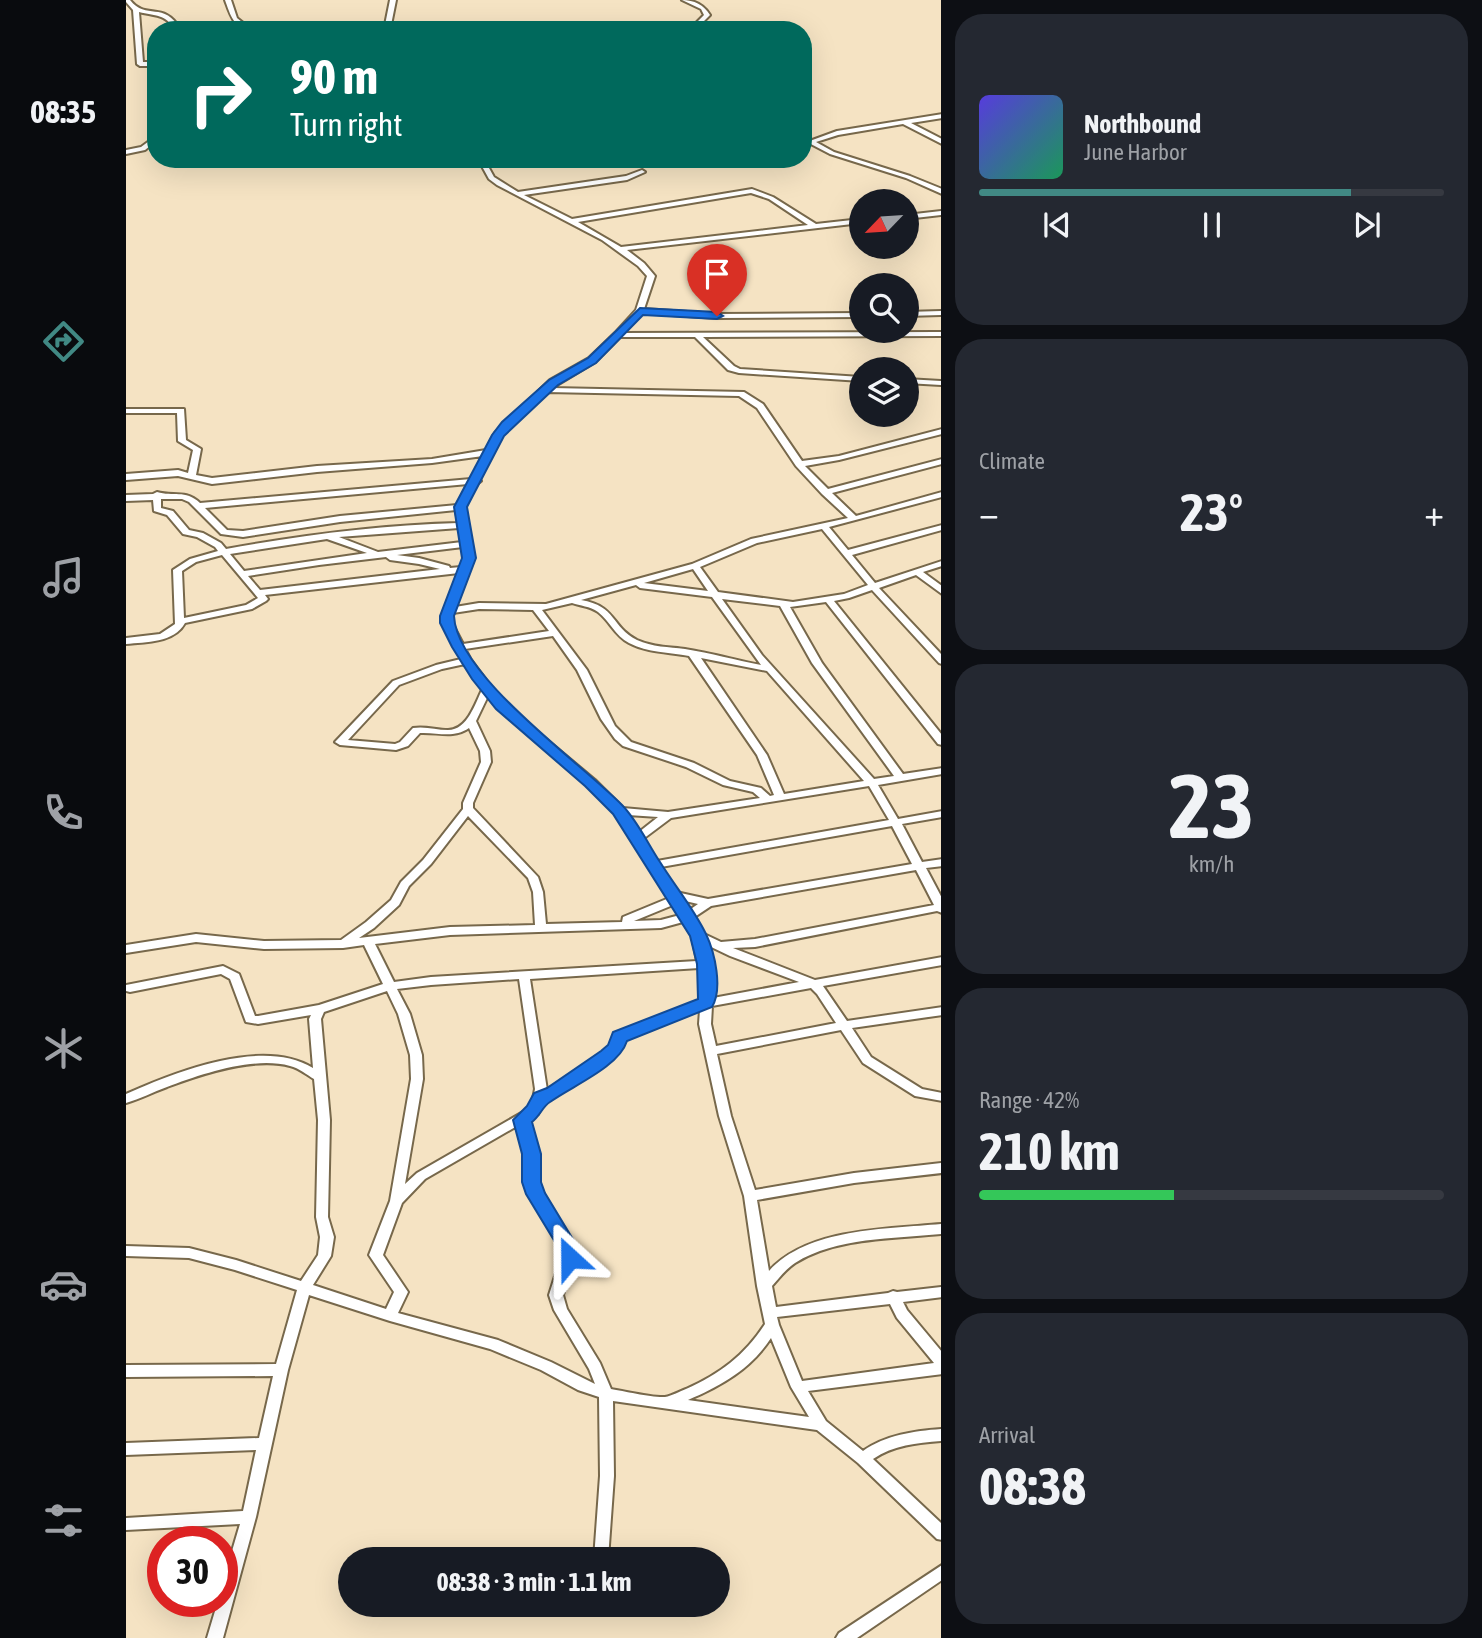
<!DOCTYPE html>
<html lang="en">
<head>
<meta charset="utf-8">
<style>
  :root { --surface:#171b24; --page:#242831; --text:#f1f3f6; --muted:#9ea1a6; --line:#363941; --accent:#418984 }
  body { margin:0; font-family:"Asap Condensed",sans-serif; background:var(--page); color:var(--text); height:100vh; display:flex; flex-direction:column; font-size:26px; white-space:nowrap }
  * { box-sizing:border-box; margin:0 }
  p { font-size:23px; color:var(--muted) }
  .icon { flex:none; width:38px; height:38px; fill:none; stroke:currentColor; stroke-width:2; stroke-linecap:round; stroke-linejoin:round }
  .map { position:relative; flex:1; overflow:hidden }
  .sheet { display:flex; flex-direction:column; gap:14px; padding:14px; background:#0d0f14; width:541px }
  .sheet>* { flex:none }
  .top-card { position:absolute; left:21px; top:21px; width:665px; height:147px; border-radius:28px; box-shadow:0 7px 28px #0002; background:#00695c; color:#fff; overflow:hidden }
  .needle { width:46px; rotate:245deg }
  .controls { position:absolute; left:723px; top:189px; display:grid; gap:14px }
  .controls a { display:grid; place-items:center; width:70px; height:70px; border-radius:50%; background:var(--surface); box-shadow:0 7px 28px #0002; font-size:35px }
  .speed { position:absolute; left:21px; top:1526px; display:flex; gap:14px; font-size:35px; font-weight:700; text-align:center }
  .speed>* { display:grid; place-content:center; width:91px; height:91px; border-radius:50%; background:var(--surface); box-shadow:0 7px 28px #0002; line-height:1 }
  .speed .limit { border:10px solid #d22; background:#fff; color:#111 }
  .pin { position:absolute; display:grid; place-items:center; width:60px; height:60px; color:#fff; margin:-72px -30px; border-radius:50% 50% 50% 0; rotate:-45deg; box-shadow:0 0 7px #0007 }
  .pin .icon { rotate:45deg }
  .me { position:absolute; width:77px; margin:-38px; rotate:336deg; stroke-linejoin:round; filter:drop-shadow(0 0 5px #0008) }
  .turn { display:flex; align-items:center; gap:24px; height:147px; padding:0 28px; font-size:32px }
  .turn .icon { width:91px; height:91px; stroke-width:2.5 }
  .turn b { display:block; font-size:49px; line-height:60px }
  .big { font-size:52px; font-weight:700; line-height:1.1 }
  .sheet .widget { flex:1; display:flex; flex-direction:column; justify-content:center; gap:10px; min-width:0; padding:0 24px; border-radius:28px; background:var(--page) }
  .sheet .dial { align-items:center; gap:0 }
  .dial b { font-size:91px; line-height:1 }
  .song { display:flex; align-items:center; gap:21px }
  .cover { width:84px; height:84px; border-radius:10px; background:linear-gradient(135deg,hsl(250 70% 55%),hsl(150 70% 35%)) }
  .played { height:7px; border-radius:4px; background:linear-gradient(90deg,var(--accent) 80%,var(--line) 80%) }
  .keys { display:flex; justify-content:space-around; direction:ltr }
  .heat { display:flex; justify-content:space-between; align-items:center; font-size:38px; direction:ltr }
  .charge { height:10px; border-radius:5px; background:linear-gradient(90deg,#34c759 42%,var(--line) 0) }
  .trip { position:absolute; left:212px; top:1547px; width:392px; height:70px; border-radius:35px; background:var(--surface); box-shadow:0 7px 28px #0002; font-weight:700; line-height:70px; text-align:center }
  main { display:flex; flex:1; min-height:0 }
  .dock { display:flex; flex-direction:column; width:126px; justify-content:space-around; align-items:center; background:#090b0e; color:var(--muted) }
  .dock .icon { width:49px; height:49px }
  .dock .on { color:var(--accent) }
  .dock b { font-size:32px; color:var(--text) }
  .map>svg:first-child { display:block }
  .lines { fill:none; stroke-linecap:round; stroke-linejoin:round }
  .street-casing { stroke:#77684b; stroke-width:4 }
  .street { fill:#fff; fill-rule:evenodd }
  .route { fill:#1a73e8; stroke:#114b97; stroke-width:2 }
</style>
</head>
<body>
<main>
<nav class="dock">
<b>08:35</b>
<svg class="icon on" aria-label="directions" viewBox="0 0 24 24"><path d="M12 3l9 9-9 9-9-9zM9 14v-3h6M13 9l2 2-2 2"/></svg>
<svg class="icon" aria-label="music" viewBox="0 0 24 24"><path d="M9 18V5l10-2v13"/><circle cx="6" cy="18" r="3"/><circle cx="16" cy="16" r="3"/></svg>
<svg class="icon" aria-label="phone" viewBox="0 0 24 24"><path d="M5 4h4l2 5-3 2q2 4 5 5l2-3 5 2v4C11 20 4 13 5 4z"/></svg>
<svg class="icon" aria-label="climate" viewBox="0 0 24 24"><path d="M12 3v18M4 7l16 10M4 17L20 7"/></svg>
<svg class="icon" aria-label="car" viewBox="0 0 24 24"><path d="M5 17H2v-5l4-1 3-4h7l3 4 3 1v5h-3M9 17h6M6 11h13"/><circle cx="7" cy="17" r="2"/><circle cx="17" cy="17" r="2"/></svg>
<svg class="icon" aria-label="filters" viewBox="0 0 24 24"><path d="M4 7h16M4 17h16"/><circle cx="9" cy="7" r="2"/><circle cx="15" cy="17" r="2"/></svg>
</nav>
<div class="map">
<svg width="816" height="1638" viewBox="0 0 816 1638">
  <rect width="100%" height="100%" fill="#f5e3c3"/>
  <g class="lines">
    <defs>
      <path id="street" d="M0,0H4C20,21 38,0 55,30H49C40,14 29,16 13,12L17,62H30V66H14L11,64L7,10L0,2Z
        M99,0H105L111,18L126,30C108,30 104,14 99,0Z
        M264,0H270L264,30H258Z
        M556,0C568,0 578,5 584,15L569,30H563L578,15L575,9Z
        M816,114V118L785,123L816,139V144L777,124L712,135L690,142L708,152L784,176L816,189V194L780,178L704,154L681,142L711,131Z
        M30,136V141L19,150L0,154V150L15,147Z
        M352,159H358L368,177L392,192L500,176L516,170L519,172L501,180L398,195L446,219L626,189L647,197L690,224L735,219V223L501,250L518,263L529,276L518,309L591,314L735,313V317L591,318L516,313L498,333L816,332V336L577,337L608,366L614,369L735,377V381L613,373L602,370L569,337H494L469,362L426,388L618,392L637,404L676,461L713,456L816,429V434L713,460L679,466L702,489L816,459V464L706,493L730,516L816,492V497L703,527L722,550L816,525V530L726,555L749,583L816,561V566L797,572L816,586V594L790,575L753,588L816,655V664L813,663L746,590L723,598L708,601L816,735V745L812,744L700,602L664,607L696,663L777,774L816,768V774L752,785L772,819L816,811V817L776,824L796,862L816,859V866L800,868L816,898V913L811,911L629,947L607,948L689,980L816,957V965L697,986L721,1021L816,1007V1015L726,1028L745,1057L796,1089L816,1093V1101L789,1096L737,1063L715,1030L591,1054L605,1116L629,1190L728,1173L816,1163V1173L728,1183L631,1200L643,1271C682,1228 761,1229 816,1224V1234C768,1239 711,1237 669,1263C660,1269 653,1278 646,1286L650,1307L762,1293L767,1291L771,1292L816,1287V1297L777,1302L781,1310L816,1352V1374L682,1391L700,1421L737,1451C760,1435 788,1431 816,1429V1441C791,1443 768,1445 747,1459L816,1524V1540L811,1539L732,1463L691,1430L487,1401L488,1476L482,1559H468L474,1476L473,1397L452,1390L415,1370L364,1349L264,1321L183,1295L162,1370L130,1517L97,1638H81L92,1601H96V1585L114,1524L0,1530V1518L117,1511L130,1450L0,1455V1443L133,1438L147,1376L0,1377V1365L150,1364L171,1290L109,1270L63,1258L0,1256V1246L63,1248L110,1260L175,1281L192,1255L194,1237L190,1217L192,1120L188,1079C181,1075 173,1068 164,1066C128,1056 75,1074 41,1087C27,1092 14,1099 0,1103V1094C49,1072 137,1037 187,1068L183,1019L185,1015L132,1024L120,1022L104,979L95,974L4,992L0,991V985L97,966L113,974L129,1016H132L193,1005L257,984L238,945L217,948L138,949L70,942L0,953V945L70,934L138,941L215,940L240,922L265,900L275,882L297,860L337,809V803L355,762L354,751L343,728C327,739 312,732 294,733L282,746L270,750L214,745L209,742L267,681L310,665L335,659L316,623V616L333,573L139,595L142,599L140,601L126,609L59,623C48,643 20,642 0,644V638L34,634L49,624L47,570L64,559L92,551L89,547L71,537L57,534L41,515L28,511L27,500L0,501V495L27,494L31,492C47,497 59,489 74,503L345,479L357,456L306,463L191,472L86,484L52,476L0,480V474L52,470L62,473L67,450L52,441L51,413H0V409H58L60,440L75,449L70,475L86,478L191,466L306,459L360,450L369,433L424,380L463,358L489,333L510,310L521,276L512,266L476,240L371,185L363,179ZM625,193L643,199L682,225L495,247L452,222ZM421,392L613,396L631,408L670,466L696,494L722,518L625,539L566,564L420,604L353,603L329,607L347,558L338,507L351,484L355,481L353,479L375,436ZM342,484L331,505L214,516L117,531L101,530L79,508ZM35,499H56L63,502L95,534L117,537L214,522L330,510L332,523C254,525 177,535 100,549L95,543L77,533L63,530L47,511L35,508ZM333,528L336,542L252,552L213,537ZM696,529L742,585L718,594L667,602L592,592L574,567L631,543ZM201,539L241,553L118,571L104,554ZM337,547L339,558L335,567L324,568L323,566L293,558L271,555ZM96,555L132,598L120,605L58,618L56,571L70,562ZM260,557L264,560L293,564L314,569L134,590L122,576L193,565ZM567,569L582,591L518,583ZM510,585L514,588L586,597L635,665C609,660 585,653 559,649C543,647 526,647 511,640C485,627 491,606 455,600ZM596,599L654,606L686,663L768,776L748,779L636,655ZM446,603C454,606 464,606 472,612C484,621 489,636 503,643C522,653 543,652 563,656L631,755L648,795L644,796L635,788L604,781L568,763L505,742L489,726L461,670L416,610ZM353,609L407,610L423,631L337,644L326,623L327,613ZM427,636L451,670L475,719L489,739L497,746L560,767L597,785L627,792L634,798L542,812L497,808L469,780L378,704L345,660L339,649ZM575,658L641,671L738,781L658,794L641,755ZM339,664L357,688C349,703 342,730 322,730C310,730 300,726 287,728L274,742L269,744L222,740L273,685L316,669ZM362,696L372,708L461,784L490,813L543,898L497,917L496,922L420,924L417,892L412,877L347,808V803L365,762L364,751L350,721ZM743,786L763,820L531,861L517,839L545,818ZM502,815L532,817L513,832ZM342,816L402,878L407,892L409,925L324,927L233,938L248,928L273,905L283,886L305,864ZM766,826L786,864L582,899L550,892L535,867ZM790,870L808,905L629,939L595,942L576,933L567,918L585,906ZM555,900L572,904L562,911ZM547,905L554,915L535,920L508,921ZM557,922L566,936L571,961L305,977L268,982L249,944L324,935L535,928ZM579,944L604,956L673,982L587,998L588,984L584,967L586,964L583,961ZM573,968L576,984L575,1001L490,1034L485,1045L474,1056L421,1090L404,979ZM393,979L409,1089L406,1104L404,1108L291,1173L279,1184L297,1079L296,1055L284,1014L271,989L305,985ZM685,988L691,994L710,1023L590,1046L585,1024L586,1006ZM261,991L272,1014L284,1055L285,1079L264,1201L243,1255L268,1292L260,1309L187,1285L205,1256L208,1237L202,1217L204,1120L195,1019L198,1012ZM574,1010L573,1024L593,1116L618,1196L631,1286L639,1324C619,1355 594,1374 560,1389C554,1391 546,1396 539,1397C527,1398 498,1391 485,1389L474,1363L441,1309L437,1295L451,1251L415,1193L411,1182V1155L402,1120L412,1114L419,1101L447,1086L482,1062L494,1050L499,1040ZM391,1126L399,1155V1182L403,1194L437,1251L423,1295L428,1310L463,1369L469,1384L425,1362L372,1340L272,1313L282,1292L257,1255L276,1203L299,1179ZM764,1304L771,1318L808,1363L676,1381L653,1325L651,1317ZM645,1338L665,1387L683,1417L562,1400C595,1386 625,1369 645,1338Z
        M816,211V215L780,219V215Z
        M816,311V315L780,316V312Z
        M780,379L816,381V385L780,383Z
        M816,1565V1580L731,1638H710L713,1633Z"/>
    </defs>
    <!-- street casing -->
    <use href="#street" class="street-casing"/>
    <!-- street -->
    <use href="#street" class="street"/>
  </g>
  <!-- route -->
  <path class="route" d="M514,308L591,312L597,316L591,319L517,315L470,363L432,385L378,436L341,507L350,558L328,616C331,676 454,762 496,805C511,820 522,844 534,862C549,886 568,909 580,934C589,953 597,989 586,1007L501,1041C493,1067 446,1086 424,1102C417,1106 414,1116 406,1122L415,1154V1182L419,1193L454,1251L451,1263L444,1265L437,1263L429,1242L400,1194L396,1182V1154L387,1120L401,1106L408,1093L421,1088L475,1051L482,1045L487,1032L572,999L571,964L564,936L487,814L459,786L370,709L346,679L326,647L314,623V616L336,558L328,507L366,435L376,422L423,380L462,358Z"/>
</svg>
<div class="controls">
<a><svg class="needle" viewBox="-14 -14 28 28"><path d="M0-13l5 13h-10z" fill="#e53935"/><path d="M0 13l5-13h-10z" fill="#9ea1a6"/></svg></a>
<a><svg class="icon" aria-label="search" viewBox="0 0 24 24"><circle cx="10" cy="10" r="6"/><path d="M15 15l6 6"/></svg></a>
<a><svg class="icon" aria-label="layers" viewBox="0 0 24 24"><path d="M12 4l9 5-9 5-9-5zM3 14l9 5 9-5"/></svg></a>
</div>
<div class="speed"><div class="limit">30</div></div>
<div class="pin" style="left:591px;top:316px;background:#d93025"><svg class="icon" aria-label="arrive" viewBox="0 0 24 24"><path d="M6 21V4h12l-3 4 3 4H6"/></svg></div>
<svg class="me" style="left:444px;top:1258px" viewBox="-20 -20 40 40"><path d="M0-17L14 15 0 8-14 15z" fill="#1a73e8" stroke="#fff" stroke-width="4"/></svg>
<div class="trip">08:38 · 3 min · 1.1 km</div>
<div class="top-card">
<div class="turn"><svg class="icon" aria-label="right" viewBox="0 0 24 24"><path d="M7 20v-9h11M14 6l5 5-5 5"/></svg><div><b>90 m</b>Turn right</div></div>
</div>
</div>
<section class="sheet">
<div class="widget">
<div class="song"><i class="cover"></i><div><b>Northbound</b><p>June Harbor</p></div></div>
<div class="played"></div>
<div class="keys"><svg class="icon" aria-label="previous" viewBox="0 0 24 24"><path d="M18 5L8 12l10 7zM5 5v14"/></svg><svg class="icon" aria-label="pause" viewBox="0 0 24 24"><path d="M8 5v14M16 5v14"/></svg><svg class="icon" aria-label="next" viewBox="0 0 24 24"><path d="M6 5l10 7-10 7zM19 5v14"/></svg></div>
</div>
<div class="widget"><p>Climate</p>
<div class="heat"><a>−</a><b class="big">23°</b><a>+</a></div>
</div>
<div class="widget dial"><b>23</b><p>km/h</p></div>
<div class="widget"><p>Range · 42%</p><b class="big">210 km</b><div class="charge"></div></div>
<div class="widget"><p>Arrival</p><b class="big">08:38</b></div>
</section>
</main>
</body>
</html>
